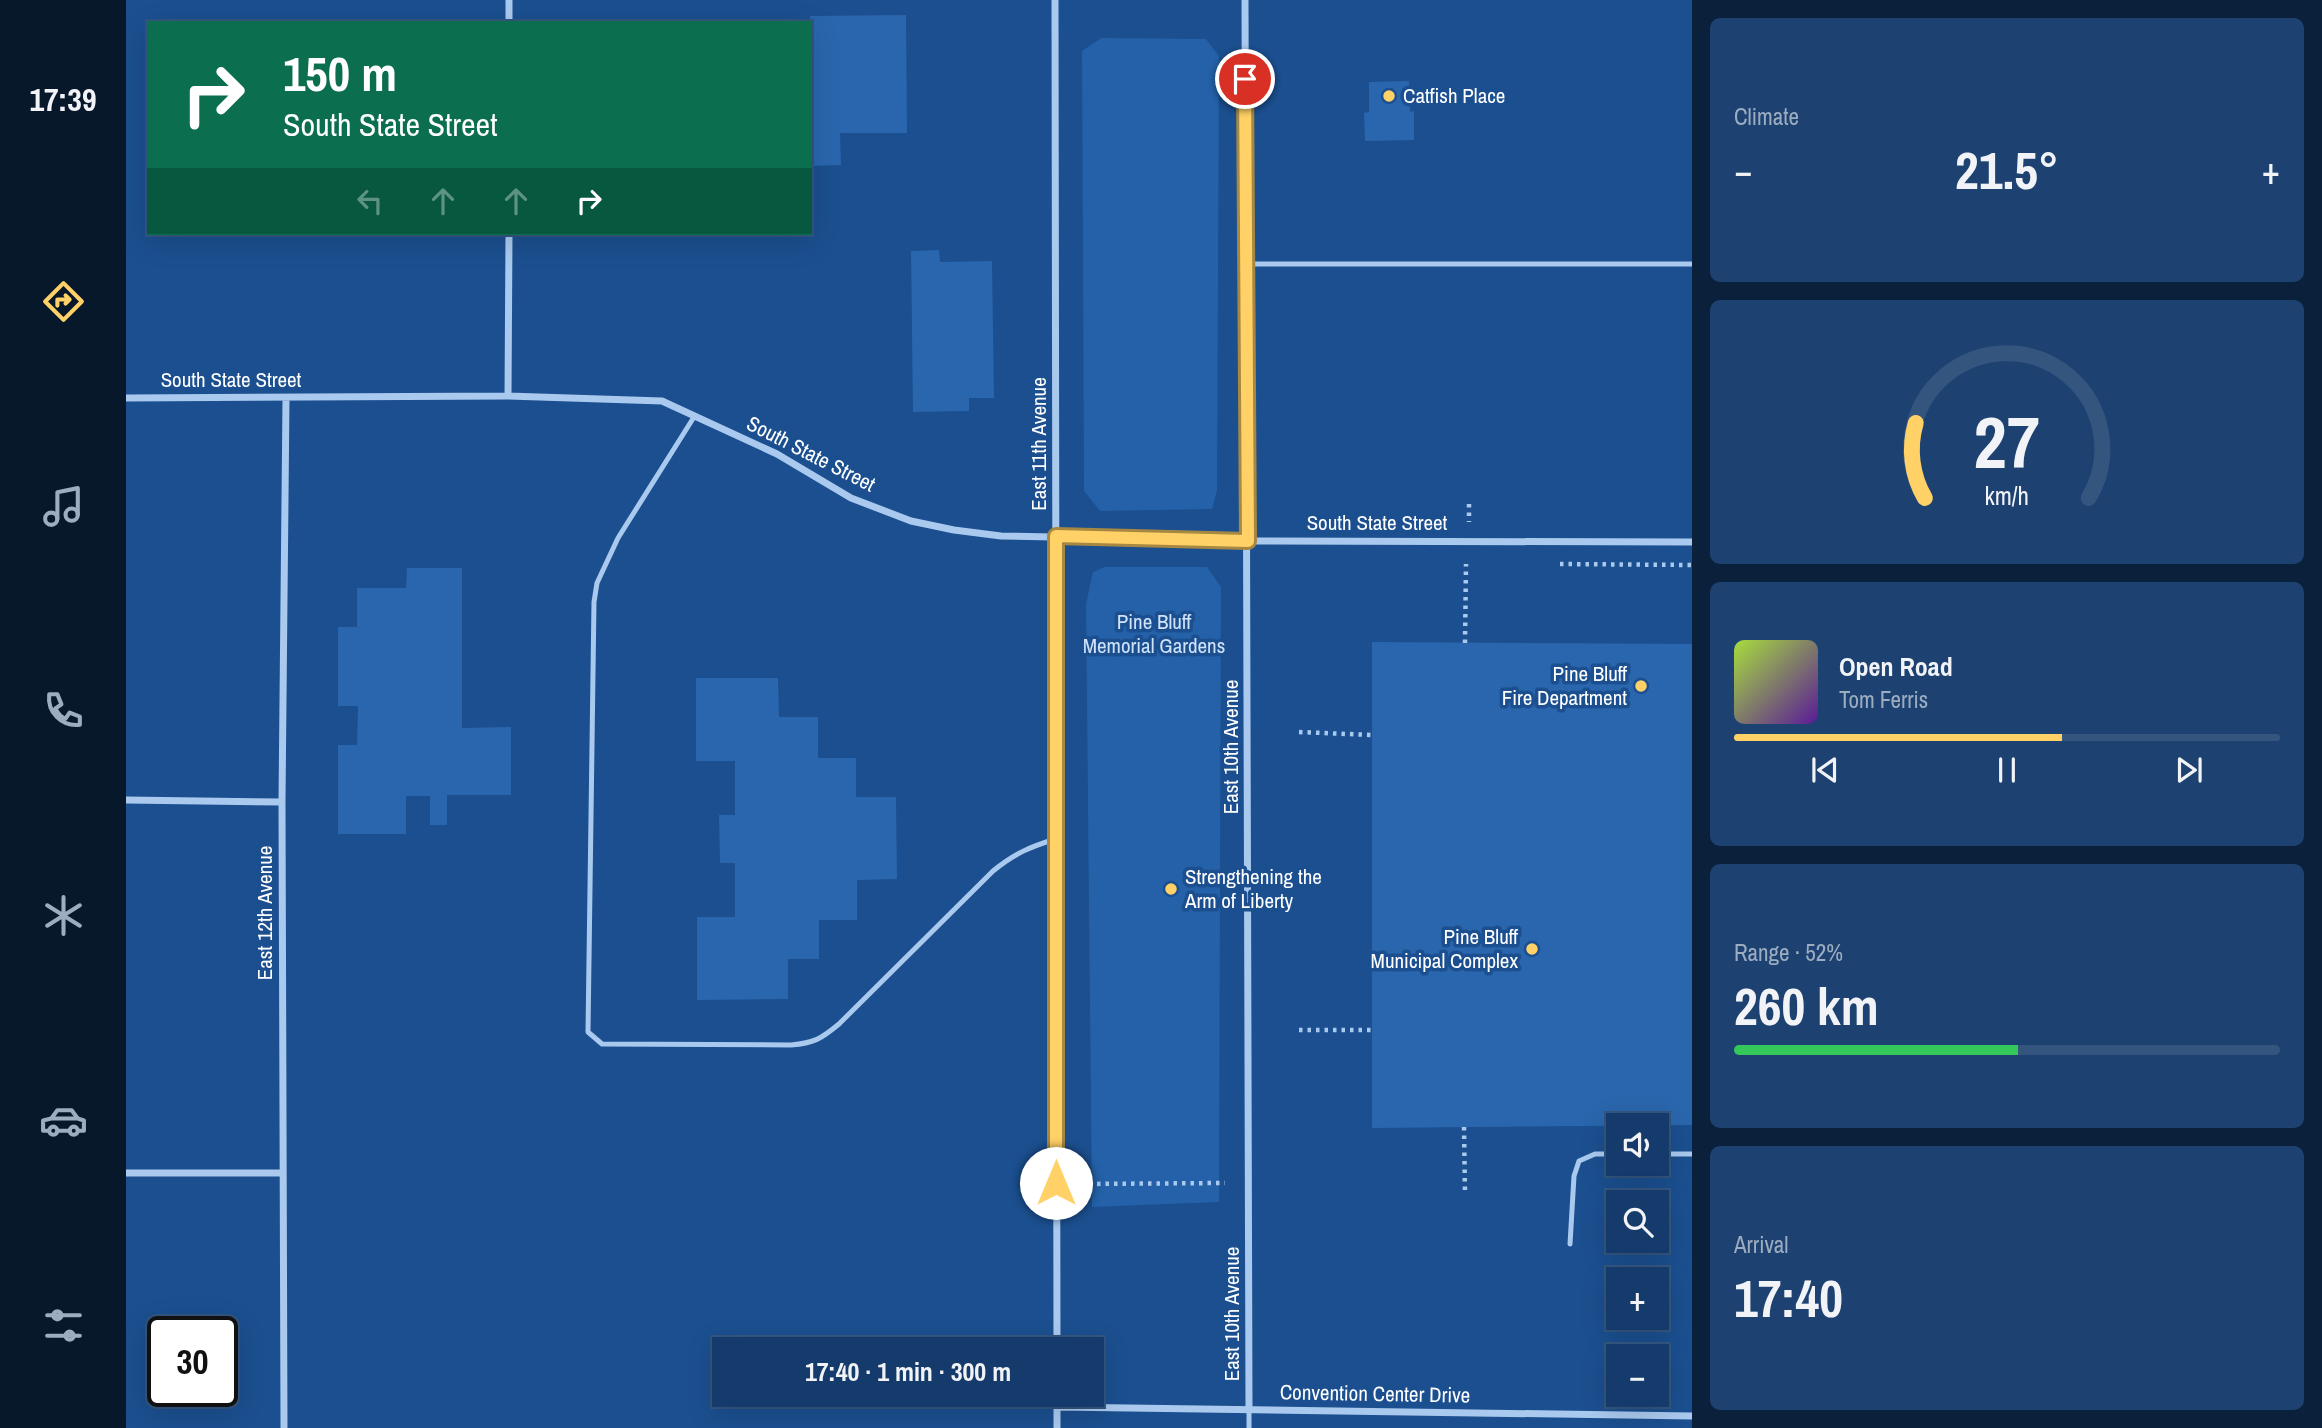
<!DOCTYPE html>
<html lang="en">
<head>
<meta charset="utf-8">
<style>
  :root { --surface:#143b6b; --page:#1d4271; --text:#f1f3f6; --muted:#9dadc1; --line:#33557e; --accent:#ffd166 }
  body { margin:0; font-family:"Archivo Narrow",sans-serif; background:var(--page); color:var(--text); height:100vh; display:flex; flex-direction:column; font-size:26px; white-space:nowrap }
  * { box-sizing:border-box; margin:0 }
  p { font-size:23px; color:var(--muted) }
  .icon { flex:none; width:38px; height:38px; fill:none; stroke:currentColor; stroke-width:2; stroke-linecap:round; stroke-linejoin:round }
  .map { position:relative; flex:1; overflow:hidden }
  .details { display:flex; flex-direction:column; gap:18px; padding:18px; background:#0b203b; width:630px }
  .details>* { flex:none }
  .top-card { position:absolute; left:21px; top:21px; width:665px; height:214px; border-radius:0px; box-shadow:0 7px 28px #0002,0 0 0 2px var(--line); background:#0b6e4f; color:#fff; overflow:hidden }
  .controls { position:absolute; left:1480px; top:1113px; display:grid; gap:14px }
  .controls a { display:grid; place-items:center; width:63px; height:63px; border-radius:0px; background:var(--surface); box-shadow:0 7px 28px #0002,0 0 0 2px var(--line); font-size:35px }
  .speed { position:absolute; left:21px; top:1316px; display:flex; gap:14px; font-size:35px; font-weight:700; text-align:center }
  .speed>* { display:grid; place-content:center; width:91px; height:91px; border-radius:50%; background:var(--surface); box-shadow:0 7px 28px #0002,0 0 0 2px var(--line); line-height:1 }
  .speed .limit { border:4px solid #111; border-radius:10px; background:#fff; color:#111 }
  .pin { position:absolute; display:grid; place-items:center; width:60px; height:60px; color:#fff; margin:-30px; border:4px solid #fff; border-radius:50%; box-shadow:0 2px 7px #0007 }
  .me { position:absolute; width:77px; margin:-38px; rotate:0deg; stroke-linejoin:round; filter:drop-shadow(0 0 5px #0008) }
  .turn { display:flex; align-items:center; gap:24px; height:147px; padding:0 21px; font-size:32px }
  .turn .icon { width:91px; height:91px; stroke-width:2.5 }
  .turn b { display:block; font-size:49px; line-height:60px }
  .lanes { display:flex; align-items:center; height:66px; padding:0 21px; background:#0003; justify-content:center; gap:35px; direction:ltr }
  .lanes .off { opacity:.35 }
  .big { font-size:52px; font-weight:800; line-height:1.1 }
  .details .tile { flex:1; display:flex; flex-direction:column; justify-content:center; gap:10px; min-width:0; padding:0 24px; border-radius:10px; background:var(--page) }
  .details .dial { align-items:center; gap:0 }
  .dial svg { height:182px; overflow:visible; fill:none; stroke:var(--line); stroke-width:7; stroke-linecap:round; text-anchor:middle }
  .dial text { fill:var(--text); stroke:none }
  .song { display:flex; align-items:center; gap:21px }
  .cover { width:84px; height:84px; border-radius:10px; background:linear-gradient(135deg,hsl(80 70% 55%),hsl(270 70% 35%)) }
  .played { height:7px; border-radius:4px; background:linear-gradient(90deg,var(--accent) 60%,var(--line) 60%) }
  .keys { display:flex; justify-content:space-around; direction:ltr }
  .heat { display:flex; justify-content:space-between; align-items:center; font-size:38px; direction:ltr }
  .charge { height:10px; border-radius:5px; background:linear-gradient(90deg,#34c759 52%,var(--line) 0) }
  .trip { position:absolute; left:586px; top:1337px; width:392px; height:70px; border-radius:0px; background:var(--surface); box-shadow:0 7px 28px #0002,0 0 0 2px var(--line); font-weight:800; line-height:70px; text-align:center }
  main { display:flex; flex:1; min-height:0 }
  .dock { display:flex; flex-direction:column; width:126px; justify-content:space-around; align-items:center; background:#08182b; color:var(--muted) }
  .dock .icon { width:49px; height:49px }
  .dock .selected { color:var(--accent) }
  .dock b { font-size:32px; color:var(--text) }
  .map>svg:first-child { display:block }
  .green { fill:#2461a8 }
  .building { fill:#2a66ad }
  .lines { fill:none; stroke-linecap:round; stroke-linejoin:round }
  .path { stroke:#a9c9ee; stroke-width:4.5; stroke-dasharray:3.5 5; stroke-linecap:butt }
  .lane { stroke:#a9c9ee; stroke-width:5 }
  .street { stroke:#a9c9ee; stroke-width:7 }
  .route-casing { stroke:#a68842; stroke-width:18 }
  .route { stroke:#ffd166; stroke-width:12 }
  .poi-dot { fill:#ffd166; stroke:#1b4f8f; stroke-width:2.5 }
  .labels { text-anchor:middle; stroke-width:7; stroke-linejoin:round; paint-order:stroke }
  .poi-label { font-size:21px; fill:#fff; stroke:#1b4f8f; text-anchor:start }
  .street-label { font-size:21px; fill:#fff; stroke:#1b4f8f }
  .park-label { font-size:21px; fill:#cfe3fa; stroke:#1b4f8f }
</style>
</head>
<body>
<main>
<nav class="dock">
<b>17:39</b>
<svg class="icon selected" aria-label="directions" viewBox="0 0 24 24"><path d="M12 3l9 9-9 9-9-9zM9 14v-3h6M13 9l2 2-2 2"/></svg>
<svg class="icon" aria-label="music" viewBox="0 0 24 24"><path d="M9 18V5l10-2v13"/><circle cx="6" cy="18" r="3"/><circle cx="16" cy="16" r="3"/></svg>
<svg class="icon" aria-label="phone" viewBox="0 0 24 24"><path d="M5 4h4l2 5-3 2q2 4 5 5l2-3 5 2v4C11 20 4 13 5 4z"/></svg>
<svg class="icon" aria-label="climate" viewBox="0 0 24 24"><path d="M12 3v18M4 7l16 10M4 17L20 7"/></svg>
<svg class="icon" aria-label="car" viewBox="0 0 24 24"><path d="M5 17H2v-5l4-1 3-4h7l3 4 3 1v5h-3M9 17h6M6 11h13"/><circle cx="7" cy="17" r="2"/><circle cx="17" cy="17" r="2"/></svg>
<svg class="icon" aria-label="filters" viewBox="0 0 24 24"><path d="M4 7h16M4 17h16"/><circle cx="9" cy="7" r="2"/><circle cx="15" cy="17" r="2"/></svg>
</nav>
<div class="map">
<svg width="1566" height="1428" viewBox="0 0 1566 1428">
  <rect width="100%" height="100%" fill="#1b4f8f"/>
  <!-- green -->
  <path class="green" d="M975,38L1080,39L1093,56L1091,490L1086,509L974,511L958,491L956,51Z
    M979,567H1081L1095,587L1093,1202L966,1207L960,604L967,572Z"/>
  <!-- building -->
  <path class="building" d="M780,15L781,133H714L715,165L685,166L684,16Z
    M1283,81L1284,112L1288,111V140L1239,141L1238,113L1243,112V82Z
    M813,250L814,262L866,261L868,398H843V411L787,412L785,251Z
    M281,568H336V728L385,727V795H321V825H304V796H280V834H212V745H231L232,706H212V627H231V588H280Z
    M1246,642L1566,644V1125L1246,1128Z
    M570,678H652L653,717H692V758H730V797H770L771,879L731,880V920H693V959H662V999L571,1000V917H609V863H594L593,815H609V761H570Z"/>
  <g class="lines">
    <!-- path -->
    <path class="path" d="M1343,504V522
      M1434,564L1566,565
      M1339,643L1340,564
      M1173,732L1246,735
      M1173,1030H1246
      M1338,1127L1339,1194
      M954,1184L1099,1183"/>
    <!-- lane -->
    <path class="lane" d="M1120,264H1566
      M568,417L492,538L471,583L468,602L462,1032L476,1044L665,1045C688,1043 695,1039 713,1024L867,871C888,854 903,847 930,839
      M1531,1154H1566
      M1444,1244L1448,1176L1453,1161L1469,1154H1493
      M1123,1428V1410"/>
    <!-- street -->
    <path class="street" d="M929,0L931,1349
      M1119,0L1123,1410
      M383,23V0
      M382,396L383,233
      M0,398L382,396L536,401L651,454L725,498L785,521L828,530L875,536L1122,541L1566,542
      M0,800L156,802
      M0,1173H156
      M931,1395V1428
      M931,1407L1566,1416
      M158,1428L156,802L160,398"/>
  </g>
  <g class="lines">
    <defs>
      <path id="route" d="M930,1183V536L1122,541L1119,79"/>
    </defs>
    <!-- route casing -->
    <use href="#route" class="route-casing"/>
    <!-- route -->
    <use href="#route" class="route"/>
  </g>
  <!-- markers -->
  <g class="poi-dot">
    <circle cx="1263" cy="96" r="7"/>
    <circle cx="1515" cy="686" r="7"/>
    <circle cx="1045" cy="889" r="7"/>
    <circle cx="1406" cy="949" r="7"/>
  </g>
  <g class="labels">
    <!-- poi labels -->
    <g class="poi-label">
      <text x="1277" y="103">Catfish Place</text>
      <text x="1501" y="681" text-anchor="end">Pine Bluff<tspan x="1501" dy="24">Fire Department</tspan></text>
      <text x="1059" y="884">Strengthening the<tspan x="1059" dy="24">Arm of Liberty</tspan></text>
      <text x="1392" y="944" text-anchor="end">Pine Bluff<tspan x="1392" dy="24">Municipal Complex</tspan></text>
    </g>
    <!-- street labels -->
    <g class="street-label">
      <text x="105" y="387">South State Street</text>
      <text transform="translate(913 444) rotate(-90)" y="7">East 11th Avenue</text>
      <text transform="translate(685 454) rotate(27)" y="7">South State Street</text>
      <text x="1251" y="530">South State Street</text>
      <text transform="translate(1105 747) rotate(-90)" y="7">East 10th Avenue</text>
      <text transform="translate(139 913) rotate(-90)" y="7">East 12th Avenue</text>
      <text transform="translate(1106 1314) rotate(-90)" y="7">East 10th Avenue</text>
      <text transform="translate(1249 1394) rotate(1)" y="7">Convention Center Drive</text>
    </g>
    <!-- park labels -->
    <g class="park-label">
      <text x="1028" y="629">Pine Bluff<tspan x="1028" dy="24">Memorial Gardens</tspan></text>
    </g>
  </g>
</svg>
<div class="controls">
<a><svg class="icon" aria-label="sound" viewBox="0 0 24 24"><path d="M4 9h4l5-4v14l-5-4H4zM17 9q2 3 0 6"/></svg></a>
<a><svg class="icon" aria-label="search" viewBox="0 0 24 24"><circle cx="10" cy="10" r="6"/><path d="M15 15l6 6"/></svg></a>
<a>+</a>
<a>−</a>
</div>
<div class="speed"><div class="limit">30</div></div>
<div class="pin" style="left:1119px;top:79px;background:#d93025"><svg class="icon" aria-label="arrive" viewBox="0 0 24 24"><path d="M6 21V4h12l-3 4 3 4H6"/></svg></div>
<svg class="me" style="left:930px;top:1183px" viewBox="-20 -20 40 40"><circle r="19" fill="#fff"/><path d="M0-13L10 11 0 6-10 11z" fill="#ffd166"/></svg>
<div class="trip">17:40 · 1 min · 300 m</div>
<div class="top-card">
<div class="turn"><svg class="icon" aria-label="right" viewBox="0 0 24 24"><path d="M7 20v-9h11M14 6l5 5-5 5"/></svg><div><b>150 m</b>South State Street</div></div>
<div class="lanes"><svg class="icon off" aria-label="left" viewBox="0 0 24 24"><path d="M17 20v-9H6M10 6l-5 5 5 5"/></svg><svg class="icon off" aria-label="ahead" viewBox="0 0 24 24"><path d="M12 20V5M6 11l6-6 6 6"/></svg><svg class="icon off" aria-label="ahead" viewBox="0 0 24 24"><path d="M12 20V5M6 11l6-6 6 6"/></svg><svg class="icon" aria-label="right" viewBox="0 0 24 24"><path d="M7 20v-9h11M14 6l5 5-5 5"/></svg></div>
</div>
</div>
<section class="details">
<div class="tile"><p>Climate</p>
<div class="heat"><a>−</a><b class="big">21.5°</b><a>+</a></div>
</div>
<div class="tile dial"><svg viewBox="0 0 100 80">
<path d="M14 69A42 42 0 1 1 86 69"/>
<path d="M14 69A42 42 0 0 1 10 36" stroke="#ffd166"/>
<text x="50" y="56" font-size="32" font-weight="700">27</text>
<text x="50" y="72" font-size="11">km/h</text>
</svg></div>
<div class="tile">
<div class="song"><i class="cover"></i><div><b>Open Road</b><p>Tom Ferris</p></div></div>
<div class="played"></div>
<div class="keys"><svg class="icon" aria-label="previous" viewBox="0 0 24 24"><path d="M18 5L8 12l10 7zM5 5v14"/></svg><svg class="icon" aria-label="pause" viewBox="0 0 24 24"><path d="M8 5v14M16 5v14"/></svg><svg class="icon" aria-label="next" viewBox="0 0 24 24"><path d="M6 5l10 7-10 7zM19 5v14"/></svg></div>
</div>
<div class="tile"><p>Range · 52%</p><b class="big">260 km</b><div class="charge"></div></div>
<div class="tile"><p>Arrival</p><b class="big">17:40</b></div>
</section>
</main>
</body>
</html>
